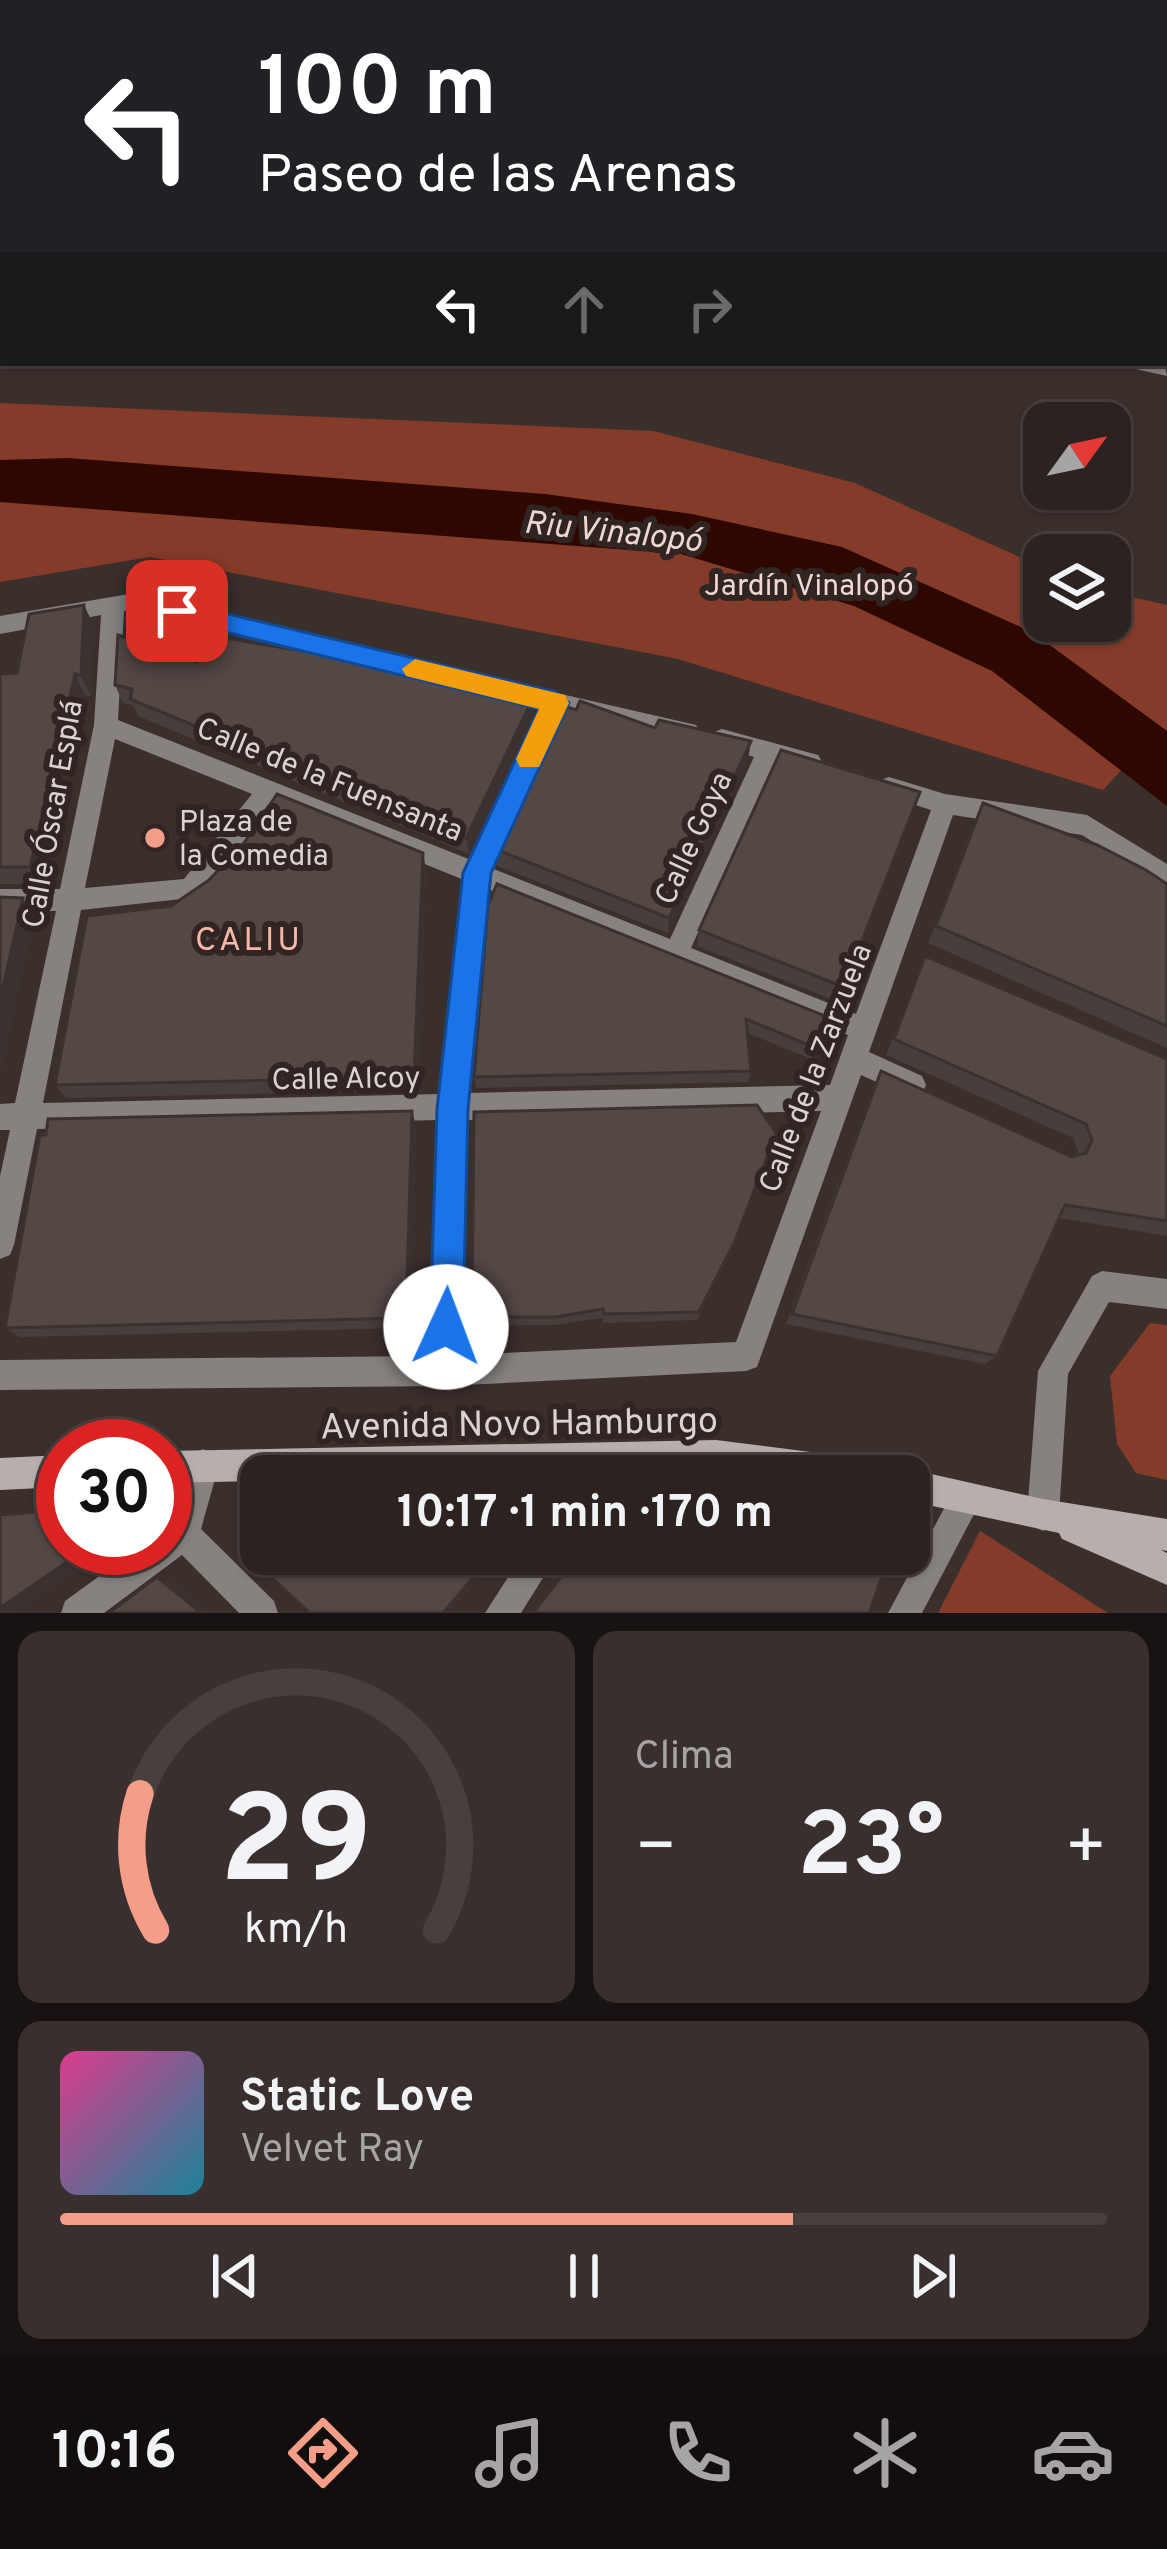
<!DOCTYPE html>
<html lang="es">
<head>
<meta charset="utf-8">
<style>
  :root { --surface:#2c2321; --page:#382f2e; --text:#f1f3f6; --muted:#a6a4a5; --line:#48403f; --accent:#f49e89 }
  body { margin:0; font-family:Overpass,sans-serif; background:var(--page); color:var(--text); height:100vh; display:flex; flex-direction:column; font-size:45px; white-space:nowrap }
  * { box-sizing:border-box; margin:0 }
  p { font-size:39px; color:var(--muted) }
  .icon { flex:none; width:66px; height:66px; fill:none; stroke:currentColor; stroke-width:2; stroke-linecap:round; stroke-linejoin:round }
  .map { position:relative; height:1613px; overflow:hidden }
  .sheet { display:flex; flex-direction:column; gap:18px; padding:18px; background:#181312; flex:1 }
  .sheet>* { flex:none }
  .hud { position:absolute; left:0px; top:0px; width:1167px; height:366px; box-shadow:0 3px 9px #0004,0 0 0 3px var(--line); background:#202124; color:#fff; overflow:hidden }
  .needle { width:78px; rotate:57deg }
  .fabs { position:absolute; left:1023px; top:402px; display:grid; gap:24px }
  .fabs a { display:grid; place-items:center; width:108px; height:108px; border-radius:24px; background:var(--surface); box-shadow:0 3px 9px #0004,0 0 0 3px var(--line); font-size:60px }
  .speed { position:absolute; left:36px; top:1419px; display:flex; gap:24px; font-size:60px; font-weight:700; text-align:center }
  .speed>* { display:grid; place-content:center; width:156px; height:156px; border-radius:50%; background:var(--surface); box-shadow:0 3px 9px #0004,0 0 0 3px var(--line); line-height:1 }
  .speed .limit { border:18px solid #d22; background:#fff; color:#111 }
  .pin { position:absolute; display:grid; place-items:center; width:102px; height:102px; color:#fff; margin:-51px; border-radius:24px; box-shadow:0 6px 18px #0006 }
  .me { position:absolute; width:132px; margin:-66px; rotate:2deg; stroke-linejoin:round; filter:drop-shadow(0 0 9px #0008) }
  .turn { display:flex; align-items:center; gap:42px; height:252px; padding:0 60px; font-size:54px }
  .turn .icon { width:156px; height:156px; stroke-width:2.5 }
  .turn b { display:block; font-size:84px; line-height:102px }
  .lanes { display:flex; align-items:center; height:114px; padding:0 60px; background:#0003; justify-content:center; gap:60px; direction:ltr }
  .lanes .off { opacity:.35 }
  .big { font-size:90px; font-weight:700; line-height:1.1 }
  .sheet .widget { flex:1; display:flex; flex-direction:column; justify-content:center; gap:18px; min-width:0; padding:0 42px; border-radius:24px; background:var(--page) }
  .sheet .dial { align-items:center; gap:0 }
  .dial svg { height:312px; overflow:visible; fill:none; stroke:var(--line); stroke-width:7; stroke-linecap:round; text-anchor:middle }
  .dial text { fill:var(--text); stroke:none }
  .song { display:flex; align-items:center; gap:36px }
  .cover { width:144px; height:144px; border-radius:18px; background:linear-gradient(135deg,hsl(330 70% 55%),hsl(190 70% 35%)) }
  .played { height:12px; border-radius:6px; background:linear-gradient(90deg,var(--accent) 70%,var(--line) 70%) }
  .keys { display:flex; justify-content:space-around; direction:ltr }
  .heat { display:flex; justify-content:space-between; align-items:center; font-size:66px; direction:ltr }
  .sheet .tiles { flex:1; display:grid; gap:18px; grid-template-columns:1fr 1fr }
  .widget:last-child { grid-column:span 2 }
  .trip { position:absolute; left:240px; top:1455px; width:690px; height:120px; border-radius:24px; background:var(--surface); box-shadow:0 3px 9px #0004,0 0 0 3px var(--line); font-weight:700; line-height:120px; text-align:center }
  .tabs { display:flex; height:192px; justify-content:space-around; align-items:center; background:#120e0d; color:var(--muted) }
  .tabs .icon { width:84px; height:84px }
  .tabs .selected { color:var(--accent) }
  .tabs b { font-size:54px; color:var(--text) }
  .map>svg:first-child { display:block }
  .green { fill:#853b2a }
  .water { fill:#2f0701 }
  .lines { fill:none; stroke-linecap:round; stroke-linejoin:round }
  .street { fill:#878180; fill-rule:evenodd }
  .secondary { fill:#b8aeac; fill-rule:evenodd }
  .wall { fill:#483e3b }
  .shaded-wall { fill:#3b3230 }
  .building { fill:#544845; stroke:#3b3230; stroke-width:3 }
  .route { fill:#1a73e8; stroke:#114b97; stroke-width:3 }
  .slow { fill:#f59e0b }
  .poi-dot { fill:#f49e89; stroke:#302523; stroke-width:4.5 }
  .labels { text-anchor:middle; stroke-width:12; stroke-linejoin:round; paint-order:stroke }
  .park-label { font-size:30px; fill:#f1d8d2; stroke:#302523 }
  .street-label { font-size:30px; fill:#dad3d1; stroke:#302523 }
  .poi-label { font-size:30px; fill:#dad3d1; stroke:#302523; text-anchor:start }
  .water-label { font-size:33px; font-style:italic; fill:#efd7d1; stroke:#302523 }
  .neighbourhood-label { font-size:33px; letter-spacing:3px; fill:#f9b7a7; stroke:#302523 }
  .near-street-label { font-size:36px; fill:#dad3d1; stroke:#302523 }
</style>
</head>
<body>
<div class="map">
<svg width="1167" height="1613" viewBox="0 0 1167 1613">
  <rect width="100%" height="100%" fill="#3b2f2c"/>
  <!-- green -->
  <path class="green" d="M0,403L653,431L855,483L1044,568V621H1110V592L1167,605V732L1160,728L1103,790L678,659L150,557L0,582Z
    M1150,1323L1167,1325V1480L1136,1473L1117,1444L1110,1376Z
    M980,1531L1108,1613H938Z"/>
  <!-- water -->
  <path class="water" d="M68,458L545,494L692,514L842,547L1032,632L1167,731V806L992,671L854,606L681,554L0,502V460Z"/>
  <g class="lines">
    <!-- street -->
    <path class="street" d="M93,0H110L91,3Z
      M1164,58H1167V68H1164Z
      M1164,104H1167V114H1164Z
      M3,106V119L0,120V107Z
      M1164,207H1167V217H1164Z
      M1164,362L1167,376L1131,368L1128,363Z
      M135,593L462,672L465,678L462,684L454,687L135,609L124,611L118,720L471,860L542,708L497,696L494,690L497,684L505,681L696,725L700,732L696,739L688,742L563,712L491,868L670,939L754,757L714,746L710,739L714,732L722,729L818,755L822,762L818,769L810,772L775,763L691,948L856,1014L931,810L881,794L877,787L881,780L889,777L945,794L1087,815L1167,864V888L1082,835L953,815L869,1052L922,1076L926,1085L922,1094L912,1098L861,1075L757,1367L746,1371L445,1386L0,1390V1360L430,1356L439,1120L37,1129L14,1245L10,1255L0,1259V1176L10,1130H0V1104L15,1103L56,911H0V889H60L94,725L101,615L0,634V616ZM115,739L252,794L184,879L85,888ZM274,803L464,880L441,1094L43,1103L81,910L200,897ZM488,889L848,1035L830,1085L468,1093ZM821,1111L736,1342L460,1355L466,1120Z
      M1102,1271L1167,1279V1309L1109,1302L1068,1374L1059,1515L1054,1526L1043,1531L1032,1526L1027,1515L1038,1371L1092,1276Z
      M203,1449L214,1454L219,1465L201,1529L274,1601L278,1613H239L182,1555L104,1613H61L65,1601L138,1548H165V1528L171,1524L192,1454Z
      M966,1483L977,1488L982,1499L922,1613H888L955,1488Z
      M523,1554H558L521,1613H485Z"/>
    <!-- secondary -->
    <path class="secondary" d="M716,1440L873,1460L884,1465L889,1476H751L716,1472L261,1476V1481L165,1483V1451Z
      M63,1455V1487L0,1490V1458Z
      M909,1469L1043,1499L1167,1519V1551L1161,1550L1167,1553V1585L1062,1539L1059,1533L909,1501V1476H897Z"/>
  </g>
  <!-- wall -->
  <path class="wall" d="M1164,286L1167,287V354L1164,353Z
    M94,626L91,696L85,695L42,884H0V674L17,673Z
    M197,662L534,714L469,854L138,716L133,705L123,703L115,685Z
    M576,710L655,728L751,741L748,759L668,933L497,866L495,849Z
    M920,792L838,1002L697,946L699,930Z
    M983,803L1167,884V1048L928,943Z
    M426,870L418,1090L66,1098L55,1085L171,906Z
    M488,905L825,1031L811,1059L747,1033L751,1071L748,1082L476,1088L474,1077Z
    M925,956L1167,1059V1236L1059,1218L997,1356L985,1364L786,1324L874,1086L881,1071L1072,1157L1079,1154L1073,1138L886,1055Z
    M416,1125L410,1328L20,1337L5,1328Z
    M732,1251L697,1320L603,1323V1318L555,1325L475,1326L472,1317Z"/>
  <!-- shaded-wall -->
  <path class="shaded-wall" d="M84,605L94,626L91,696L81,676Z
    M75,674L85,695L42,884L30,867Z
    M534,696V714L469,854L466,838Z
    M751,741L748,759L668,933L669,918Z
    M423,853L426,870L418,1090L414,1077Z
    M23,898L35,916L0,1081V1001Z
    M412,1111L416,1125L410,1328L406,1318Z
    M87,1548H105L106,1551L17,1613H0V1608Z
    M493,1554H500L450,1613H443Z
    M157,1577L171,1580L212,1613H201Z"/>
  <!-- building -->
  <path class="building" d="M713,0H895L897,3H691Z
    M1164,286L1167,287V328L1164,327Z
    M84,605L81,676L75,674L30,867H0V674L17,673L29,614Z
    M118,635L197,662L212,636L491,682L534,696L466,838L130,699L132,689L115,685Z
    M580,701L655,728L659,720L751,741L669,918L495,849L562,705L576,710Z
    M781,750L920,792L844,987L699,930Z
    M277,794L423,853L414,1077L55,1085L87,916L171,906L209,880L244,843Z
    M983,803L1097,845L1146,870L1167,884V1026L936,926Z
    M497,884L830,1018L816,1048L746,1019L751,1071L474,1077L488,905Z
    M0,897L23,898L0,1001Z
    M925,956L1167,1059V1221L1065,1205L997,1356L792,1314L881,1071L1072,1157L1086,1153L1092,1140L1086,1124L894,1039Z
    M757,1105L776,1133L735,1241L699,1312L604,1314L603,1309L555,1317H472L474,1112Z
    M412,1111L406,1318L5,1328L40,1135H46L48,1119Z
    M248,1505H261V1554H493L443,1613H310L239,1547Z
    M63,1510V1548H87L0,1608V1515Z
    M579,1554H890L869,1613H533Z
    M157,1577L201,1613H109Z"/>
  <!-- route -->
  <path class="route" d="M177,602L556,692L569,703L491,873L468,1109L463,1327L458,1339L446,1344L434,1339L430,1327L437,1109L463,873L539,709L168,618L164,611L168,605Z"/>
  <!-- slow -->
  <path class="slow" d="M415,659L565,695L569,703L539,767H520L516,759L539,709L406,676L402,669Z"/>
  <!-- markers -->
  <circle class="poi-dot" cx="155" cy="838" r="12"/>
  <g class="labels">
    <!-- park labels -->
    <g class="park-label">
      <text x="809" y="595">Jardín Vinalopó</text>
    </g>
    <!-- street labels -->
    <g class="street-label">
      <text transform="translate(330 779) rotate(22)" y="10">Calle de la Fuensanta</text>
      <text transform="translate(52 814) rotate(-80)" y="10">Calle Óscar Esplá</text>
      <text transform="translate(693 838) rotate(-65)" y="10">Calle Goya</text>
      <text transform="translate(815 1068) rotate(-69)" y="10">Calle de la Zarzuela</text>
      <text transform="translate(346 1078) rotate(-1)" y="10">Calle Alcoy</text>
    </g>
    <!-- poi labels -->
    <g class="poi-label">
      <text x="179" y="831">Plaza de<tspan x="179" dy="34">la Comedia</tspan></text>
    </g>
    <!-- water labels -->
    <g class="water-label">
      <text transform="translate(613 530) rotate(6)" y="12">Riu Vinalopó</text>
    </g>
    <!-- neighbourhood labels -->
    <g class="neighbourhood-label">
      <text x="249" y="950">CALIU</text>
    </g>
    <!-- near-street labels -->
    <g class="near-street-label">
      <text transform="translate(519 1422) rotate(-1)" y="13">Avenida Novo Hamburgo</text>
    </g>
  </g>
</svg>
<div class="fabs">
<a><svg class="needle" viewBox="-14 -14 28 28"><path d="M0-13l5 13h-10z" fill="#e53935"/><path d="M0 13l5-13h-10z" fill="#a6a4a5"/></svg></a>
<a><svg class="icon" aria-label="layers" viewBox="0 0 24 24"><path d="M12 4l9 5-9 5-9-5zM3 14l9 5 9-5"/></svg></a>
</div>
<div class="speed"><div class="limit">30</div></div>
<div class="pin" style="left:177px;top:611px;background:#d93025"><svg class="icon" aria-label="arrive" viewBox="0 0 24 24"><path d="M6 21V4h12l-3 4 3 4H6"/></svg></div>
<svg class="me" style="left:446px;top:1327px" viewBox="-20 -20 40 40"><circle r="19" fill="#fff"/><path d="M0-13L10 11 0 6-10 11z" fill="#1a73e8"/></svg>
<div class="trip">10:17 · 1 min · 170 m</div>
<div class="hud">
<div class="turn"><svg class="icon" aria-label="left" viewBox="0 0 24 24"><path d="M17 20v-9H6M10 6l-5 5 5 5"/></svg><div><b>100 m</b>Paseo de las Arenas</div></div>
<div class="lanes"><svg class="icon" aria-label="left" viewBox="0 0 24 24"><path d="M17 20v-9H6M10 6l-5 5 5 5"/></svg><svg class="icon off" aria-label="ahead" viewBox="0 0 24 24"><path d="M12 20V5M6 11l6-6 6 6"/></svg><svg class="icon off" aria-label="right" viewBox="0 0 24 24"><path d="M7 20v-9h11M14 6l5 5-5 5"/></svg></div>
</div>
</div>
<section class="sheet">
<div class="tiles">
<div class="widget dial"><svg viewBox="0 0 100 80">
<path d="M14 69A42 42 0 1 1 86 69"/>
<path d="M14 69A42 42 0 0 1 10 34" stroke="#f49e89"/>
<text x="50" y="56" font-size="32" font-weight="700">29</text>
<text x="50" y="72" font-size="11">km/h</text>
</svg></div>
<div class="widget"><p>Clima</p>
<div class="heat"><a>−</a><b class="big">23°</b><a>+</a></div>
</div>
<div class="widget">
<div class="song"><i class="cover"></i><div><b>Static Love</b><p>Velvet Ray</p></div></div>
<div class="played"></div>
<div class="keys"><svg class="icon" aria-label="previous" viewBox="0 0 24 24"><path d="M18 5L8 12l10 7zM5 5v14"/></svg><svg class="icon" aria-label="pause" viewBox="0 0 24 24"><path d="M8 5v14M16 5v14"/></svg><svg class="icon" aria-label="next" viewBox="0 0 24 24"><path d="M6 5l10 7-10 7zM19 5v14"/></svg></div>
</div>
</div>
</section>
<nav class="tabs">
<b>10:16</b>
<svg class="icon selected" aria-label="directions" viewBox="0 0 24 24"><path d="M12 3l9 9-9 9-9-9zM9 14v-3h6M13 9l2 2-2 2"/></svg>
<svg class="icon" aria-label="music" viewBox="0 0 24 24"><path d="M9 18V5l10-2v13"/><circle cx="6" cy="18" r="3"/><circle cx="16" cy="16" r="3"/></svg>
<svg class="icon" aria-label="phone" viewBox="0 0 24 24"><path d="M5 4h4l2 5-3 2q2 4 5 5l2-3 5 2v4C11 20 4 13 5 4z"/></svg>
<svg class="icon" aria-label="climate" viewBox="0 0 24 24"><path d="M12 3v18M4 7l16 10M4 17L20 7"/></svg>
<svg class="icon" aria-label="car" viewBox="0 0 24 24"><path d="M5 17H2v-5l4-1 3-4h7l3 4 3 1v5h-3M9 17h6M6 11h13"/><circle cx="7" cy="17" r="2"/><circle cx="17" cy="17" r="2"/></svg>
</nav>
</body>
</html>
